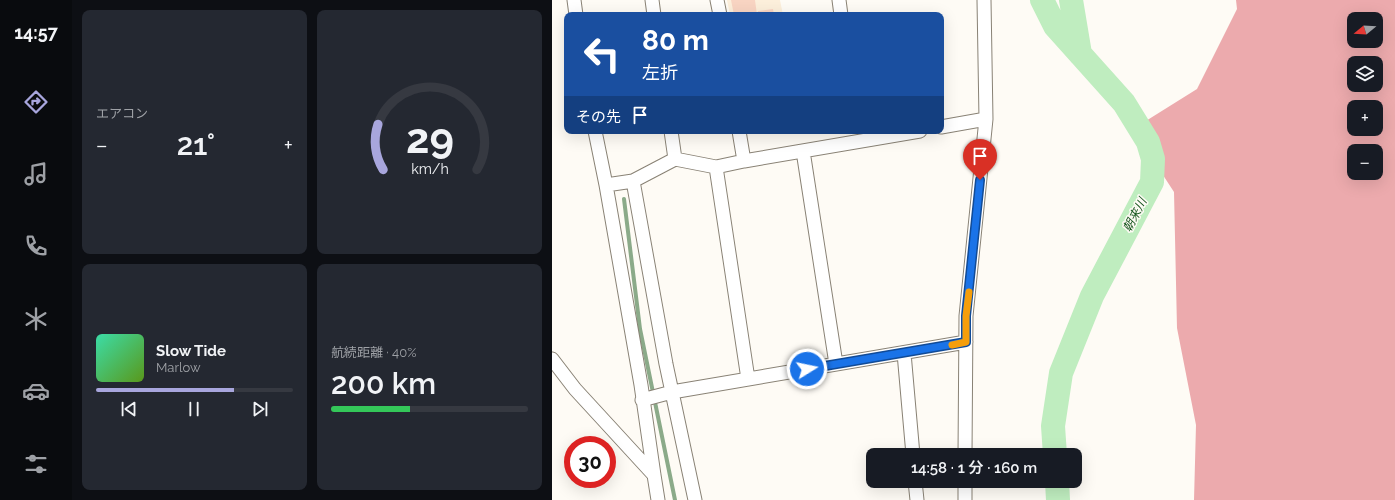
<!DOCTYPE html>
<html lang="ja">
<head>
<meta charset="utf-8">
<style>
  :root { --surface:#171b24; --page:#242831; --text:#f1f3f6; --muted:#9ea1a6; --line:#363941; --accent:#a8a6dd }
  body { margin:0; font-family:Raleway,"Noto Sans JP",sans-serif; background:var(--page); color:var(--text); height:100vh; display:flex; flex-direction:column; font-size:15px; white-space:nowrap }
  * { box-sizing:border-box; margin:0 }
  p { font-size:13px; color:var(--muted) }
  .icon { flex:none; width:22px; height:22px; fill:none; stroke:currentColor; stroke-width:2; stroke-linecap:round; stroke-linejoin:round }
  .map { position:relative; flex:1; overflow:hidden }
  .drawer { display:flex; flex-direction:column; gap:10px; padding:10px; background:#0d0f14; width:480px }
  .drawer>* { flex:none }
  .top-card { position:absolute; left:12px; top:12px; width:380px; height:122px; border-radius:8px; box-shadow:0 4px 16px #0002; background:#1a4fa0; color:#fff; overflow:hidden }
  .needle { width:26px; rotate:252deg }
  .controls { position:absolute; left:795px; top:12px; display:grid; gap:8px }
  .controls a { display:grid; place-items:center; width:36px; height:36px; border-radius:8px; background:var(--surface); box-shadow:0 4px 16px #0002; font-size:20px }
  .speed { position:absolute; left:12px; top:436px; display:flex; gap:8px; font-size:20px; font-weight:700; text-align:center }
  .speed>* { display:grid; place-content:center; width:52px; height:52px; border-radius:50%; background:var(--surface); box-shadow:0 4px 16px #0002; line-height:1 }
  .speed .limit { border:6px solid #d22; background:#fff; color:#111 }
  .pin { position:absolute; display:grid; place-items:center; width:34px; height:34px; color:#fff; margin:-41px -17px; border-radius:50% 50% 50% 0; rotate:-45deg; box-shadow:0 0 4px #0007 }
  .pin .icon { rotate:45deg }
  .me { position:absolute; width:44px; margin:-22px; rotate:80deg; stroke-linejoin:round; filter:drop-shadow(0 0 3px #0008) }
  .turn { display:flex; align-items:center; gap:14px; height:84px; padding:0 12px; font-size:18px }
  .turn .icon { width:52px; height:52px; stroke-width:2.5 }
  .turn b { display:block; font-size:28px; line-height:34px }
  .then { display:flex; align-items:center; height:38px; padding:0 12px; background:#0003; gap:8px; font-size:15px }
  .big { font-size:30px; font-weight:600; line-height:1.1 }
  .drawer .tile { flex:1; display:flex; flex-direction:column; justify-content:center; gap:6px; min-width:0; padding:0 14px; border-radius:8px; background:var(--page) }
  .drawer .dial { align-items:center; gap:0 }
  .dial svg { height:104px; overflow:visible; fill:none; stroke:var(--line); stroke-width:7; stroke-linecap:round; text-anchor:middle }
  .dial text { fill:var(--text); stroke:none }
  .song { display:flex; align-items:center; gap:12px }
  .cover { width:48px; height:48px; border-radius:6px; background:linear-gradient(135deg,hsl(160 70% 55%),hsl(90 70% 35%)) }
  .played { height:4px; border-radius:2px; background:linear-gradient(90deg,var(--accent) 70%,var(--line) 70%) }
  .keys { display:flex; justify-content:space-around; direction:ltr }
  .heat { display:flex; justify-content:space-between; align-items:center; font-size:22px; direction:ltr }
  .charge { height:6px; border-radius:3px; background:linear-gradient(90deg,#34c759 40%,var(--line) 0) }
  .drawer .tiles { flex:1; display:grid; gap:10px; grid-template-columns:repeat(2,1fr) }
  .trip { position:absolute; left:314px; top:448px; width:216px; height:40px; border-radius:8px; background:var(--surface); box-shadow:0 4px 16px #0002; font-weight:600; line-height:40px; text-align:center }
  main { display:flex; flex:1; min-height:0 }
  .menu { display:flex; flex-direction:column; width:72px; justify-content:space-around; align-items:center; background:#090b0e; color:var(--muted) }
  .menu .icon { width:28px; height:28px }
  .menu .selected { color:var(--accent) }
  .menu b { font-size:18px; color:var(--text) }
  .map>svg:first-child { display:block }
  .built { fill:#fcefdb }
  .forest { fill:#ecaaad; fill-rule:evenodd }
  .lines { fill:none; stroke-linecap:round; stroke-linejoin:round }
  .stream { stroke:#8baa89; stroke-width:4 }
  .river { stroke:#bfedbf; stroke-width:24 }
  .building { fill:#f8d4c2 }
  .minor-casing { stroke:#898275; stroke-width:15 }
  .minor { stroke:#fff; stroke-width:13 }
  .route-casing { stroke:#114b97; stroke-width:10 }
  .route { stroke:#1a73e8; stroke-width:7 }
  .slow { stroke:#f59e0b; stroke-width:7 }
  .labels { text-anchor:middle; stroke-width:3; stroke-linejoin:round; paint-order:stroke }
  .water-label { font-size:12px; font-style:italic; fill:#18571f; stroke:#fefbf5 }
</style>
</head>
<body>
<main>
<nav class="menu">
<b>14:57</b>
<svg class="icon selected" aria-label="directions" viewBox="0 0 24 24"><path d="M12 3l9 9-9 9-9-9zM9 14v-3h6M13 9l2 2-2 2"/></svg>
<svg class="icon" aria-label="music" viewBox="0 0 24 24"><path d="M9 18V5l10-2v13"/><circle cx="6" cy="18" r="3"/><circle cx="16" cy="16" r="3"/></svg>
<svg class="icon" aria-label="phone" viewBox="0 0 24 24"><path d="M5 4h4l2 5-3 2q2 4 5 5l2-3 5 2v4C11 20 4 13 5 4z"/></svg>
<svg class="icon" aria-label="climate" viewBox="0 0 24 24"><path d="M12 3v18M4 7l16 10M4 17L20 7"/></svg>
<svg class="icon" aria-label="car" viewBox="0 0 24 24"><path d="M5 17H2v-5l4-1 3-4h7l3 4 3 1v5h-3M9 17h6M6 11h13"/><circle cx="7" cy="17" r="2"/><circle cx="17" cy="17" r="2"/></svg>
<svg class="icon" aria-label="filters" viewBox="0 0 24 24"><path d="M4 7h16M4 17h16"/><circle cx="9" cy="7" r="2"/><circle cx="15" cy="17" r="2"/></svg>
</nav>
<section class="drawer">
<div class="tiles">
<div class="tile"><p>エアコン</p>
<div class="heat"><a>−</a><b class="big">21°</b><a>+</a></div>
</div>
<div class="tile dial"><svg viewBox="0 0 100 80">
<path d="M14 69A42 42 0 1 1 86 69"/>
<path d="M14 69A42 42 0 0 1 10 34" stroke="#a8a6dd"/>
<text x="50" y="56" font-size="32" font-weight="700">29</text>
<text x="50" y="72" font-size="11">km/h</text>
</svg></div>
<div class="tile">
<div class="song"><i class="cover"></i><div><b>Slow Tide</b><p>Marlow</p></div></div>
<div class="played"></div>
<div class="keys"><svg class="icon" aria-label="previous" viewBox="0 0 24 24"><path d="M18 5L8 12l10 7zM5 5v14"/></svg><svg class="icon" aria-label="pause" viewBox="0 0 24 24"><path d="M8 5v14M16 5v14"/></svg><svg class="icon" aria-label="next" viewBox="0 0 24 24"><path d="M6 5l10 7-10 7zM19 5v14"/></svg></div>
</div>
<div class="tile"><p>航続距離 · 40%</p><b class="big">200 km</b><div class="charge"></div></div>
</div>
</section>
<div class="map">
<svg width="843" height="500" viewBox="0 0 843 500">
  <rect width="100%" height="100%" fill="#fefbf5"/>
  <!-- built -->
  <path class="built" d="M175,0H228L231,15H178Z"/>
  <!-- forest -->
  <path class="forest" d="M684,0H843V500H642L644,425L625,328L622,192L581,129L645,89L685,9ZM802,19H824V41H802ZM802,63H824V85H802ZM802,107H824V129H802ZM802,151H824V173H802Z"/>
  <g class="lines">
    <!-- stream -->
    <path class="stream" d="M72,199L88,329L123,500"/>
    <!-- river -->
    <path class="river" d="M490,0L503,26L572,103L596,142L601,159L600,182L540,296L509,373L501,426L503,455
      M519,0L528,54
      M505,481L506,500"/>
  </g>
  <!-- building -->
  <path class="building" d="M179,0H203L205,15H182Z
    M221,9L222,15H206V11Z"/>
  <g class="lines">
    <defs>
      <path id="minor" d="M22,0L24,15
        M100,0L102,15
        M165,0L168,15
        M287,0L289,15
        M389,127L434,119
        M43,131L54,185L89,385L102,475L106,500
        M119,131L123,159
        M187,131L192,161
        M251,151L284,364
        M164,167L196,379
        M81,181L114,364L143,500
        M54,185L81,181L123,159L164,167L192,161L368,131
        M352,353L361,455
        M0,359L23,389L102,475
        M90,400L120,392L414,342
        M413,455L414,316L434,119L432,0
        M363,481L365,500
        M413,500V481"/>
    </defs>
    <!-- minor casing -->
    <use href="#minor" class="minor-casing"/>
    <!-- minor -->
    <use href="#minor" class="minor"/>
  </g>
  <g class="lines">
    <defs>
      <path id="route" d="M255,369L414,342V316L428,180"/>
    </defs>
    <!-- route casing -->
    <use href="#route" class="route-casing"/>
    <!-- route -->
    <use href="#route" class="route"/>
    <!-- slow -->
    <path class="slow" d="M400,345L414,342V316L417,292"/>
  </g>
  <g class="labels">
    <!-- water labels -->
    <g class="water-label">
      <text transform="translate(583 215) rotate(-62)" y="4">朝来川</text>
    </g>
  </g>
</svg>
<div class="controls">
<a><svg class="needle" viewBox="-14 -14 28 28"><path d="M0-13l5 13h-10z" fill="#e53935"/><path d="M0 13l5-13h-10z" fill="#9ea1a6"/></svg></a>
<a><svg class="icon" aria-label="layers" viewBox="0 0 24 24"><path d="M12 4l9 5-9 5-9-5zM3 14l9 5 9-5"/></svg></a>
<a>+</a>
<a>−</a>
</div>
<div class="speed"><div class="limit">30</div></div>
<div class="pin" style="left:428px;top:180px;background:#d93025"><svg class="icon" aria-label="arrive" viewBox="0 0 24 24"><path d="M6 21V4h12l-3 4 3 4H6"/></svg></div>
<svg class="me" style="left:255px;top:369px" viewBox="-20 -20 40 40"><circle r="17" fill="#1a73e8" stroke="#fff" stroke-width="3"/><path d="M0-11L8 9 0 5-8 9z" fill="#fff"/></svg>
<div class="trip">14:58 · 1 分 · 160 m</div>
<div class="top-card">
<div class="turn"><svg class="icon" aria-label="left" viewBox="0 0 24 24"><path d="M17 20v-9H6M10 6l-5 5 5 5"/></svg><div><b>80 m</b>左折</div></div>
<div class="then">その先<svg class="icon" aria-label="arrive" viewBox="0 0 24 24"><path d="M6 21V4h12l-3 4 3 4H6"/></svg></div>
</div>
</div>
</main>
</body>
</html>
